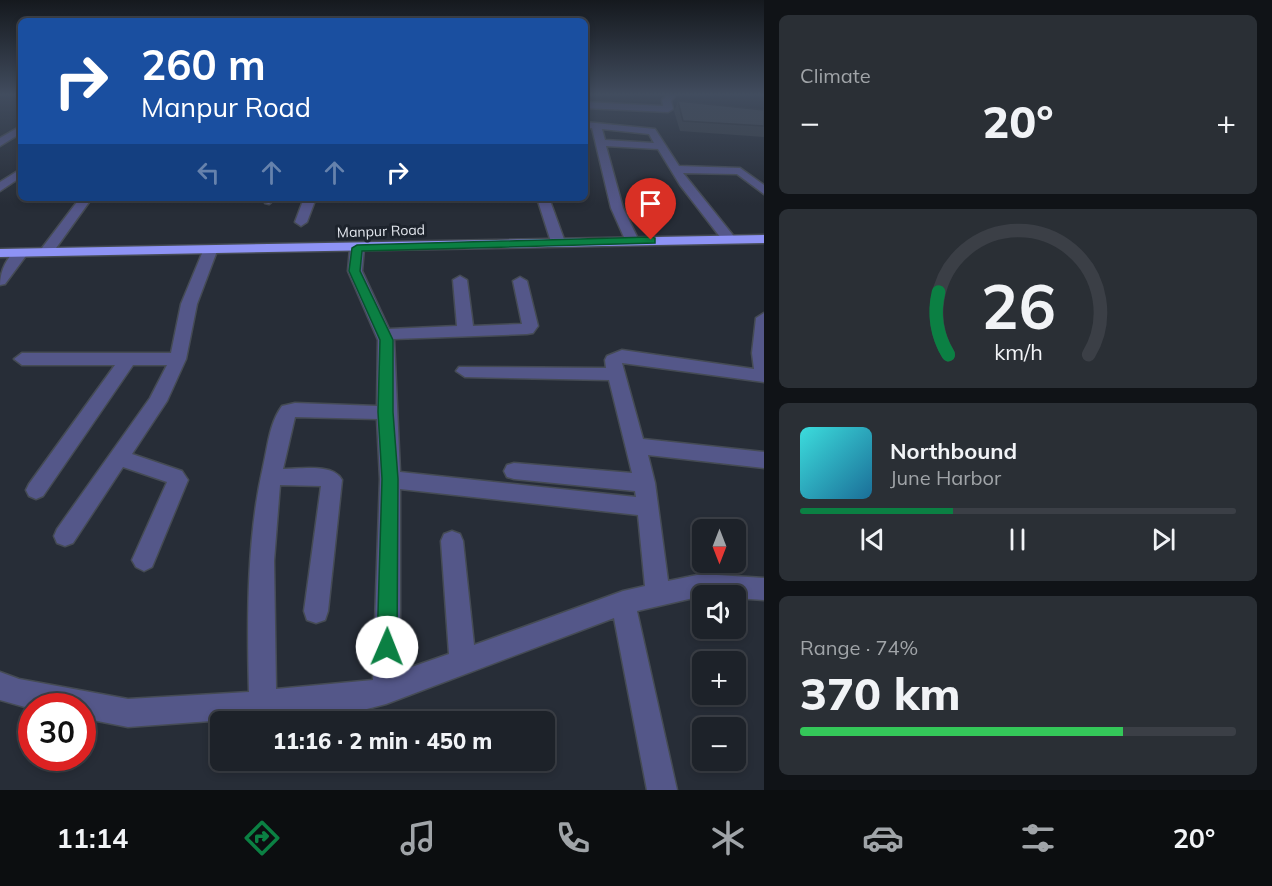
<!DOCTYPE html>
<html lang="en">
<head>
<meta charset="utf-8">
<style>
  :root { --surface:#1d2229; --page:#2a2f35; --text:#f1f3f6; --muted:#a0a4a8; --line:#3b3f46; --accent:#0b8043 }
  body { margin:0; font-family:Mulish,sans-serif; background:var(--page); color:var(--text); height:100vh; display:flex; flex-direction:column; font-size:22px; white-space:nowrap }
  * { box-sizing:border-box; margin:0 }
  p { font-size:20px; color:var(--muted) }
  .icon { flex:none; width:33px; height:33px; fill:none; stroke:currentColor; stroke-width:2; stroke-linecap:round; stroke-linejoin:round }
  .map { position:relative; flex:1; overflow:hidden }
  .details { display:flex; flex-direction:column; gap:15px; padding:15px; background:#101317; width:508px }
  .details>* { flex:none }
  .hud { position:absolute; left:18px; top:18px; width:570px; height:183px; border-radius:9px; box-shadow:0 3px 9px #0003,0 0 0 2px var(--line); background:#1a4fa0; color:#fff; overflow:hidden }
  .needle { width:39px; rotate:180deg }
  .buttons { position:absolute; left:692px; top:519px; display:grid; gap:12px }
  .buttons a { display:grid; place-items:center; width:54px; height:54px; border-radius:9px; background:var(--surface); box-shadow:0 3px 9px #0003,0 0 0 2px var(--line); font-size:30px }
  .speed { position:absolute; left:18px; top:693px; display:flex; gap:12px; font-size:30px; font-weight:700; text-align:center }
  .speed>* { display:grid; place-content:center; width:78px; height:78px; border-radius:50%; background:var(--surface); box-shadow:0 3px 9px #0003,0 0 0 2px var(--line); line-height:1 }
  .speed .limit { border:9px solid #d22; background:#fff; color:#111 }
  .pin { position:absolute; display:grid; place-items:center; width:51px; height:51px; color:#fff; margin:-62px -26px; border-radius:50% 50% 50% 0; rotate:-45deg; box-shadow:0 0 6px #0007 }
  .pin .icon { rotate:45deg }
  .me { position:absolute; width:66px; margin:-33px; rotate:1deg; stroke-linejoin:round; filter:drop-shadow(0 0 4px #0008) }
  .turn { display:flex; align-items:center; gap:21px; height:126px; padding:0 24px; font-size:27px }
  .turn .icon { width:78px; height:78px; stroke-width:2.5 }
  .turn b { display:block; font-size:42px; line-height:51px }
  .lanes { display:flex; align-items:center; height:57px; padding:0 24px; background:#0003; justify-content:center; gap:30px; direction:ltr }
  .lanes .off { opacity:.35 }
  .big { font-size:45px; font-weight:800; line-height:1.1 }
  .details .card { flex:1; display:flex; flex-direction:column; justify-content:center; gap:9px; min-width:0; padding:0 21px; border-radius:9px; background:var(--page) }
  .details .dial { align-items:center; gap:0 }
  .dial svg { height:156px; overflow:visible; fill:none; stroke:var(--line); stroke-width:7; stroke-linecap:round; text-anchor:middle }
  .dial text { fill:var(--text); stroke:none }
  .song { display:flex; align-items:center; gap:18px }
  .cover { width:72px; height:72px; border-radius:9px; background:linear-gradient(135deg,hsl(180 70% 55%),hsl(200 70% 35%)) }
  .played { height:6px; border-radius:3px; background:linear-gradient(90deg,var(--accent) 35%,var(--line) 35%) }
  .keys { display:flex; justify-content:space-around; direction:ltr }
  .heat { display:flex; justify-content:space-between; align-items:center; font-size:33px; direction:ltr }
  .charge { height:9px; border-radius:4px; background:linear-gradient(90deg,#34c759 74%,var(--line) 0) }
  .trip { position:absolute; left:210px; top:711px; width:345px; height:60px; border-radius:9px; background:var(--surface); box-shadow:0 3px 9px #0003,0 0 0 2px var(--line); font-weight:800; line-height:60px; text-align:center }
  .tab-bar { display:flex; height:96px; justify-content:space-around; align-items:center; background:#0c0e10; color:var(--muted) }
  .tab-bar .icon { width:42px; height:42px }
  .tab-bar .active { color:var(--accent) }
  .tab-bar b { font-size:27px; color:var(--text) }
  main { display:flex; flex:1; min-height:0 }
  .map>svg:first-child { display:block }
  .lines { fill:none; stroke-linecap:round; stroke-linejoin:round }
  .minor-casing { stroke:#454b54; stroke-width:3 }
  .highway-casing { stroke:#454b54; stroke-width:3 }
  .minor { fill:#545789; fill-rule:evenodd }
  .highway { fill:#8e93f5; fill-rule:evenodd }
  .wall { fill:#393f47 }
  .building { fill:#424953; stroke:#2e333a; stroke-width:1.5 }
  .route { fill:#0b8043; stroke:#07532c; stroke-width:1.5 }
  .labels { text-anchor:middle; stroke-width:6; stroke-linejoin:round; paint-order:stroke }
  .far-street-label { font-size:14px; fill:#e3e7ee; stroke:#1d232c }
</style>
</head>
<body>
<main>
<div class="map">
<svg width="764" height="790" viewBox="0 0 764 790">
  <rect width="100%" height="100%" fill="#272d37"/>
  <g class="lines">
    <defs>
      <path id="minor" d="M667,95H676L671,101L673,109L668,112L585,108V102L663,106L662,100Z
        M585,122L655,129L679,166L740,168L764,185V194L737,174L683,173L736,239L729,243L724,242L680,185L658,149L606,146L623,208L639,241L637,244H627L611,208L592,128H585ZM602,129L649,134L654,143L605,140Z
        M21,126V133L0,146V138Z
        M21,169V177L0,191V182Z
        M80,198H92L51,255H41L39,252Z
        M264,198H276L269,204L265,203Z
        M304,198H316L307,222L301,226L295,222Z
        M537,198H549L565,242L563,245H553L551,242Z
        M357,244L364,248L362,271L389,329L457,326L453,280L460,276L467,280L473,326L522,324L513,281L520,277L527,281L538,326L533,333L527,334L394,339L400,472L636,497L635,491L514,479L507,477L504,471L507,465L514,463L632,473L609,380L465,377L456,371L459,367L606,368L605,360L607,356L622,350L754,369L752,353L756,318L764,313V382L622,363L643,439L764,452V468L648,455L655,483L668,581L702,574L764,578V600L735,598V596H702L637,611L677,790H647L614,618L386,704L363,710L128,727L82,718V706H32V709L0,700V672L19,679L128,699L249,692C247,618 247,537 263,467C268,446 269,424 282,406L295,403L377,406L378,340L348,271L350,248ZM295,417L377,419L380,479L373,680L276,689L274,561L280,485L321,486L304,611L307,620L316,623L325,620L328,611L342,480C334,463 300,469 283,469ZM400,489L638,515L645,586L623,591L474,645L463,541L460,534L452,531L444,534L441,541L449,654L400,671Z
        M210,247L217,251L197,304L186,359L167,401L132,454L182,471L188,480L152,567L144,571L136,567L132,560L167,482L123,467L73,543L65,546L57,543L54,536L57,529L150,398L167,365H133L43,496L36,499L29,496L26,490L29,484L115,365H22L14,359L22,353H171L181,304L203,251Z
        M21,249L28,253L5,284L0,285C0,272 7,253 21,249Z"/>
      <path id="highway" d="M764,235V243L0,257V249Z"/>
    </defs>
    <!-- minor casing -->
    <use href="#minor" class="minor-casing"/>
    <!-- highway casing -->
    <use href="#highway" class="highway-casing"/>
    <!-- minor -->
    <use href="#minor" class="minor"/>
    <!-- highway -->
    <use href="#highway" class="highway"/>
  </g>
  <!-- wall -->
  <path class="wall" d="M678,101L764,110V137L680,131L674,111Z"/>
  <!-- building -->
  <path class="building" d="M678,101L764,110V126L683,121Z"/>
  <!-- sky -->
  <linearGradient id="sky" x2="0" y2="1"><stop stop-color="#15191e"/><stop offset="0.46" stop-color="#414c5e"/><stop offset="1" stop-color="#414c5e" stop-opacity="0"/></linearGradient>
  <rect width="764" height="205" fill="url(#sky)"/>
  <!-- route -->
  <path class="route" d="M651,237L655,238V243L362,251L360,271L393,340V412L398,479L397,647L394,654L387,657L380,654L377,647L382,479L378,412L380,340L349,271L352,248L357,245Z"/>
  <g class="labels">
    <!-- far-street labels -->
    <g class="far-street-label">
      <text transform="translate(381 231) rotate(-2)" y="5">Manpur Road</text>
    </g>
  </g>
</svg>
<div class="buttons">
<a><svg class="needle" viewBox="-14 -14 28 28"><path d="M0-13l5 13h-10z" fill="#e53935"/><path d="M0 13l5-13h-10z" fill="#a0a4a8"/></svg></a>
<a><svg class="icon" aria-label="sound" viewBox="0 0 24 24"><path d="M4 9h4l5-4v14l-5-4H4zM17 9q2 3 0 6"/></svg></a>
<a>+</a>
<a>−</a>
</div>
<div class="speed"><div class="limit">30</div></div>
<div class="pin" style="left:651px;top:240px;background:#d93025"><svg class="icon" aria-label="arrive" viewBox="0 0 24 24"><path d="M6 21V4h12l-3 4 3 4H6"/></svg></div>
<svg class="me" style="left:387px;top:647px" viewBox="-20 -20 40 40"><circle r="19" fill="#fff"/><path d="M0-13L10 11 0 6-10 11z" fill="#0b8043"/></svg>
<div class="trip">11:16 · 2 min · 450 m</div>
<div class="hud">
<div class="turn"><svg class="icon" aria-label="right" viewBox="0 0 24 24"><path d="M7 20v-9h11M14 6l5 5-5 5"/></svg><div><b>260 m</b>Manpur Road</div></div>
<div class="lanes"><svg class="icon off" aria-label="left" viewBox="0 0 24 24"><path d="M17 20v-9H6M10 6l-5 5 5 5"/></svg><svg class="icon off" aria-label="ahead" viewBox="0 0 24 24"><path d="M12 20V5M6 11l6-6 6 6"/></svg><svg class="icon off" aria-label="ahead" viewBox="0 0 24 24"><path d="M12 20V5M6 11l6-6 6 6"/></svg><svg class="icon" aria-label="right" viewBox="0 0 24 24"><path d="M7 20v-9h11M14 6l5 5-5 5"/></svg></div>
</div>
</div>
<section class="details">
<div class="card"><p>Climate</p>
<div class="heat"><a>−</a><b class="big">20°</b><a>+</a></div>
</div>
<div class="card dial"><svg viewBox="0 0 100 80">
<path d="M14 69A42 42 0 1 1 86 69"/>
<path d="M14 69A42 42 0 0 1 9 37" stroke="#0b8043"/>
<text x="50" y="56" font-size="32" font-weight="700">26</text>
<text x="50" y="72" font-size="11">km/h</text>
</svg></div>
<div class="card">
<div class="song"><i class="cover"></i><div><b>Northbound</b><p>June Harbor</p></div></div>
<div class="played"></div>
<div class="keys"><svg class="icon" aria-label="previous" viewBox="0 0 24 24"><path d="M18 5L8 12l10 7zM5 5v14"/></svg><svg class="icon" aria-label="pause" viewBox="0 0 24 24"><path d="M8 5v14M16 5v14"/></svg><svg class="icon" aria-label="next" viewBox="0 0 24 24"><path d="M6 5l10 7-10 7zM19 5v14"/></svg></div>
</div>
<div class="card"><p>Range · 74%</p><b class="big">370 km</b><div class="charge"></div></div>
</section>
</main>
<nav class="tab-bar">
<b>11:14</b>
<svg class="icon active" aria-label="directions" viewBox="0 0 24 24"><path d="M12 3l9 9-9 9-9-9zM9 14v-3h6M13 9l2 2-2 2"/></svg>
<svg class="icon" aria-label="music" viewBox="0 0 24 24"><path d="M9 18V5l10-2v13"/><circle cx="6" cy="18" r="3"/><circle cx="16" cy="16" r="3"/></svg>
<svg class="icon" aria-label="phone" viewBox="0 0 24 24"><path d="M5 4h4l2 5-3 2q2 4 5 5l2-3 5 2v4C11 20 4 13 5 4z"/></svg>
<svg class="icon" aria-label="climate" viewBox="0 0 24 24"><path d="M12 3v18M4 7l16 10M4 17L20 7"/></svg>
<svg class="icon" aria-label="car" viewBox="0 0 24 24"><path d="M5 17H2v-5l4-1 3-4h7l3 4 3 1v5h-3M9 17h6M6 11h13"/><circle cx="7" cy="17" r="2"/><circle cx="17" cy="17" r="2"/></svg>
<svg class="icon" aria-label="filters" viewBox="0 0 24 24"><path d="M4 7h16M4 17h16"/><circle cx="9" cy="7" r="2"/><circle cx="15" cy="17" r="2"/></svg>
<b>20°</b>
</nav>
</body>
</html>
